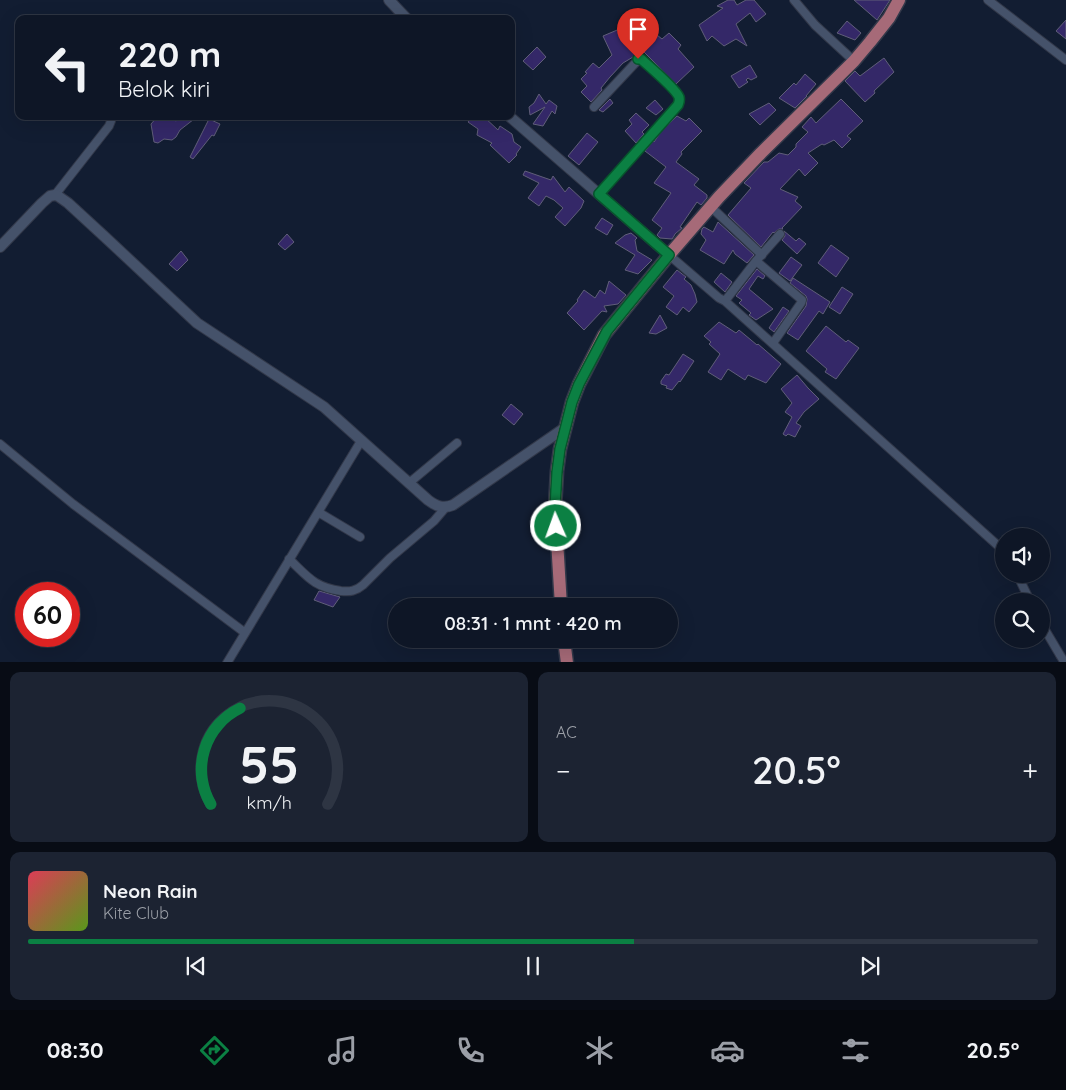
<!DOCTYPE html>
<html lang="id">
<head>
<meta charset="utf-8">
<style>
  :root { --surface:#0e1626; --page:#1c2332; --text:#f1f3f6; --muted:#9b9fa7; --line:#2e3543; --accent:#0b8043 }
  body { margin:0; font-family:Quicksand,sans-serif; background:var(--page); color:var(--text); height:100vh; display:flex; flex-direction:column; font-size:19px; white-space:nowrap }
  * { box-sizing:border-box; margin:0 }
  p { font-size:16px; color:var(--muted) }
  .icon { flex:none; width:28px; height:28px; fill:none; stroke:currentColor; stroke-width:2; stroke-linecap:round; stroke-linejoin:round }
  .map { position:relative; height:662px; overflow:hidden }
  .side { display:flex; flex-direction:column; gap:10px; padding:10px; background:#080c15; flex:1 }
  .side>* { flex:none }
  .guide { position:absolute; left:15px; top:15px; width:500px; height:105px; border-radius:10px; box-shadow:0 5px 20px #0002,0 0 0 1px var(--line); background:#0e1626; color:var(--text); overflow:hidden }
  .tools { position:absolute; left:995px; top:528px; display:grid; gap:10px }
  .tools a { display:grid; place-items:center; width:55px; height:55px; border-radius:50%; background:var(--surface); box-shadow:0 5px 20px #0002,0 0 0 1px var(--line); font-size:25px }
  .speed { position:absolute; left:15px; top:582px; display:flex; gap:10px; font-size:25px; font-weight:700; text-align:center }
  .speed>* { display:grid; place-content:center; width:65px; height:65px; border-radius:50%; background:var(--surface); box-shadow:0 5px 20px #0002,0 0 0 1px var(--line); line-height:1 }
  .speed .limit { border:8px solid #d22; background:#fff; color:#111 }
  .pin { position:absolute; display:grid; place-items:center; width:42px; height:42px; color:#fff; margin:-51px -21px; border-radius:50% 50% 50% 0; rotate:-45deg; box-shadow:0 0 5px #0007 }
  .pin .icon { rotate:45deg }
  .me { position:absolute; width:55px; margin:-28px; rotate:358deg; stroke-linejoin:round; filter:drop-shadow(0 0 4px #0008) }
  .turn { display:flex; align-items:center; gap:18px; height:105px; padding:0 20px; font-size:22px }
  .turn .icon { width:65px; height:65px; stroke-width:2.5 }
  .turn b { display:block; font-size:35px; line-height:42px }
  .big { font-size:38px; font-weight:600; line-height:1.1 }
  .side .widget { flex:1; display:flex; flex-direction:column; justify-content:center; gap:8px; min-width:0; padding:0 18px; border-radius:10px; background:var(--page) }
  .side .dial { align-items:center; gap:0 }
  .dial svg { height:130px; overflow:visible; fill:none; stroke:var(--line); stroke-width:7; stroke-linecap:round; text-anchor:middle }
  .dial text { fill:var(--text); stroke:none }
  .song { display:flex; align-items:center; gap:15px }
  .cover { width:60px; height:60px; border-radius:8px; background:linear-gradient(135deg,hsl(350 70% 55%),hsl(90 70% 35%)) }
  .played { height:5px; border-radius:2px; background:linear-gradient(90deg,var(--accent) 60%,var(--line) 60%) }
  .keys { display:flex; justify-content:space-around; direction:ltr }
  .heat { display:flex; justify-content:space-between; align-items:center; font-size:28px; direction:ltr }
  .side .tiles { flex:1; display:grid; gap:10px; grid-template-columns:1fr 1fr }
  .widget:last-child { grid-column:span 2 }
  .trip { position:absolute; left:388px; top:598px; width:290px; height:50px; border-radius:25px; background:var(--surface); box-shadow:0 5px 20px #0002,0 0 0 1px var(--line); font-weight:600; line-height:50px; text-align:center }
  .tab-bar { display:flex; height:80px; justify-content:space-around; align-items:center; background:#06090f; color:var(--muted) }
  .tab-bar .icon { width:35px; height:35px }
  .tab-bar .on { color:var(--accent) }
  .tab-bar b { font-size:22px; color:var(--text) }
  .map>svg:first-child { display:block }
  .building { fill:#342868; stroke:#605e79 }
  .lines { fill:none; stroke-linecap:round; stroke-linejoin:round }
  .minor-casing { stroke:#323849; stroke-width:10 }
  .tertiary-casing { stroke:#323849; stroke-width:12 }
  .primary-casing { stroke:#323849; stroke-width:15 }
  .minor { stroke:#45526a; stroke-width:8 }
  .tertiary { stroke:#45526a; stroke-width:10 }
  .primary { stroke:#a66a78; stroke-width:12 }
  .route-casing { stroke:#07532c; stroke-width:12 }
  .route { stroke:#0b8043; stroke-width:9 }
</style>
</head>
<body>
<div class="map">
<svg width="1066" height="663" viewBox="0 0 1066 663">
  <rect width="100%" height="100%" fill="#121d32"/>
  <!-- building -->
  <path class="building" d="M728,0H734L737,5L746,0H754L766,14L756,22L750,13L736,24L747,46L736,39L724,46L712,36L707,41L699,25L723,8L717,6Z
    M854,0H890L877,20Z
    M1066,20V39L1056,31Z
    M847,21L861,33L855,40L837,33Z
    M622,28L629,42L635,38L639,44L652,31L662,39L669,33L681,45L678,49L694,67L676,84L643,51L623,63L610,77L601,88L602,90L591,102L581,92L587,86L581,79L587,73L585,72L593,63L599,68L612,55L603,36Z
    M537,47L546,57L533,70L523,61Z
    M884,58L894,72L874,91L875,93L865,102L845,81L855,71L860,76Z
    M750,65L757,77L751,80L748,78L746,80L748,82L739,88L731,76Z
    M805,74L816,84L806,96H807L795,108L779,98L794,83L796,85Z
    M539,94L546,104L549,100L557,106L555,114L552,111L543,126L533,124L545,107L530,115L529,107L534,103Z
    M610,99L613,103L603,112L599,110Z
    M841,99L863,121L847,136L851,139L842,148L834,140L824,145L822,144L808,153L818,163L805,176L799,169L780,189L798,197L795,201L802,207L782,228L783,229H779L774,233L773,232L761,247L728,215L751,188L744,183L764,162H768L779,153L788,155L796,147V144L808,132L802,127L811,117L816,123Z
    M655,100L663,109L656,115L646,108Z
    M769,103L776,110L760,125L749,114Z
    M636,113L649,125L642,132L644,134L636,143L625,131L632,124L629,120Z
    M158,116H168L176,121L182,116H198L180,130L176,137L172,140L164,139L158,143L154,142L151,124Z
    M473,116H483L498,130L500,126L512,134L514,142L521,147L516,154L517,155L509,163L490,145L492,143L477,135L478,129L468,122Z
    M677,116L686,121L689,118L702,131L681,152L682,154L676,162L699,179L694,185L707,195V198L701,205L697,202L680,227L682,228L675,234L674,236L672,239L660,238L657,235L662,228L652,220L671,193L654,183L666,167L645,151L653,141L654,142L662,130Z
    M209,119L220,124L214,136L212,135L193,159L190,157Z
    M587,133L598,142L579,165L568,156Z
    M525,171L551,180L553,176L565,192L569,187L584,201L581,208L565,226L555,217L563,208L554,200L546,196L539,206L528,198L539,183L523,175Z
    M602,218L613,225L607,235L595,228Z
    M718,222L754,255L747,263L735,254L733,250L724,264L700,250L706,240L701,234L702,229L704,227L713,232Z
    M784,231L796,241L799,238L806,244L797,254L782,240L785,236Z
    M631,233L637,238L635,240L637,251L652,260L638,274L625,270L635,255L615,243L625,235Z
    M287,234L294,242L285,250L278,244Z
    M831,245L849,258L836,277L818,263Z
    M181,251L188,260L177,271L169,264Z
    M791,257L802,265L790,281L779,273Z
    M757,269L765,276L763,279L758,276L749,289L773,309L756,320L749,315L751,313L739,303L742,300L736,296Z
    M677,270L686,277L684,279L691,285L695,294L697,302L689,312L683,307L677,315L666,307L674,296L663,287Z
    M721,273L732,282L725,292L714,282Z
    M793,278L830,302L823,314L819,311L798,340L787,333L806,306L807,299L806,296L790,283Z
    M609,281L626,295L618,304L604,306L607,312L602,311L584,330L567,313L578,301L577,300L584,290L595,298L600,290L605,294Z
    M842,287L853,294L840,314L829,307Z
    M783,307L789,311L774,332L769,328Z
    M660,315L667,328L656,334L649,333Z
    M719,322L736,333L739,330L757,345L758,344L781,364L766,383L748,375L745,380L728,369L721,380L708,372L720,354L709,344L711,342L704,336Z
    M826,326L846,342L848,340L859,348L836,379L825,372L827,369L806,351Z
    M683,354L694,361L680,382L679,381L672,390L666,388L667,386L661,384V381L666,374L669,375Z
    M797,375L808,388L819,399L804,412L796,423L801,426L795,437L788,434L786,436L783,434L792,417L785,412L792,403L781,389Z
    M511,404L523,414L514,425L502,415Z
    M319,591L340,597L333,607L314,600Z"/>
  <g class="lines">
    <defs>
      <path id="minor" d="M794,0L815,25L854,61
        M988,0L1066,60
        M594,107L639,59C647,63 677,90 679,98C680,101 679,103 677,105L599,194
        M55,195L109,126L111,121L110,116
        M711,207L762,255
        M669,255L719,298L725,301L1004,551
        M756,261L802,300L801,303L773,343
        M725,301L756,261L780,234
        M0,444L73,504L244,632
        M409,483L457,443
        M318,512L360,537
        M289,559C308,577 314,587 341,591C350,592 356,591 363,585L390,558L434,521L446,507
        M1017,574L1030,601
        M1041,623L1060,655L1065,663
        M227,663L361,441"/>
      <path id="tertiary" d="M389,0L407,19
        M509,116L669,255
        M0,247L42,203L50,196L55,195L58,196L68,203L105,237L197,323L324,407L428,500C436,506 443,509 453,505L566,427"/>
      <path id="primary" d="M561,606L555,507L557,471L560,449L572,402L579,384L604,335L669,255L719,197L761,153L854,61L870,42L889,18L899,0
        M564,639L567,663"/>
    </defs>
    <!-- minor casing -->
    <use href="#minor" class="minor-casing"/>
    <!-- tertiary casing -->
    <use href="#tertiary" class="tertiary-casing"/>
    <!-- primary casing -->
    <use href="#primary" class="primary-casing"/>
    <!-- minor -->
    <use href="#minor" class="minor"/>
    <!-- tertiary -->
    <use href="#tertiary" class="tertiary"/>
    <!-- primary -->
    <use href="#primary" class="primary"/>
  </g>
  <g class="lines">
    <defs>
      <path id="route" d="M556,526L555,507L557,472L560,449L572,402L579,384L607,331L669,255L599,194L678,105C679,102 680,101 679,97C676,89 649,66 641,59H638"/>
    </defs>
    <!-- route casing -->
    <use href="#route" class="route-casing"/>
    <!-- route -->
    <use href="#route" class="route"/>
  </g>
</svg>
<div class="tools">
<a><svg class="icon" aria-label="sound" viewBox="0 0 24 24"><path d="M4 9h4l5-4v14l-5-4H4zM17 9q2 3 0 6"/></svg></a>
<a><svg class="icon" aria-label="search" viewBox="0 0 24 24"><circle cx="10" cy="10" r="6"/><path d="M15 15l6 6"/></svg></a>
</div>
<div class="speed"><div class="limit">60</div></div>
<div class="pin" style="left:638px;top:59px;background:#d93025"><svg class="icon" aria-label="arrive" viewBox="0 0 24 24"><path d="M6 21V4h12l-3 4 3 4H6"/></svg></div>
<svg class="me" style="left:556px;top:526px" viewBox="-20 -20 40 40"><circle r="17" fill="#0b8043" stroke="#fff" stroke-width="3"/><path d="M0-11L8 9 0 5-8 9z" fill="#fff"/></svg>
<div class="trip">08:31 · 1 mnt · 420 m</div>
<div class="guide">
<div class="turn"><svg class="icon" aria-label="left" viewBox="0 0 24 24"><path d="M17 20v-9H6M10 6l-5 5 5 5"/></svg><div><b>220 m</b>Belok kiri</div></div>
</div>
</div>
<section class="side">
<div class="tiles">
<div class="widget dial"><svg viewBox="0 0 100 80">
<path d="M14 69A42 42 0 1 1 86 69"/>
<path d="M14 69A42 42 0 0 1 32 10" stroke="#0b8043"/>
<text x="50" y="56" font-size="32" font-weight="700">55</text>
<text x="50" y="72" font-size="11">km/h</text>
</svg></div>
<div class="widget"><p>AC</p>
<div class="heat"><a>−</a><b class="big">20.5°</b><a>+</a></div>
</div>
<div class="widget">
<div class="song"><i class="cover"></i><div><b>Neon Rain</b><p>Kite Club</p></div></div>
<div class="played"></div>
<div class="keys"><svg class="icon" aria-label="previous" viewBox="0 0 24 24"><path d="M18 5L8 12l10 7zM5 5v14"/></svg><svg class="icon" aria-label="pause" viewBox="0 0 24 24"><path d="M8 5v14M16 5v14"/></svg><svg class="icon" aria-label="next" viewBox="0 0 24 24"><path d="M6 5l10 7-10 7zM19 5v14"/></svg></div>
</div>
</div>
</section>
<nav class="tab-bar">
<b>08:30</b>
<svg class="icon on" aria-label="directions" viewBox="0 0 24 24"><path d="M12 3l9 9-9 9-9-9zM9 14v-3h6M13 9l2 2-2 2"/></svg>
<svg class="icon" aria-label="music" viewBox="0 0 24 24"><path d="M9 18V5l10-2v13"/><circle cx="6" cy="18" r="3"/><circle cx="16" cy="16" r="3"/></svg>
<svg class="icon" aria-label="phone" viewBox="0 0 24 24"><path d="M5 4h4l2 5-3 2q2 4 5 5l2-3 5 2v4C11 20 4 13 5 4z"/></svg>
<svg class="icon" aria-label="climate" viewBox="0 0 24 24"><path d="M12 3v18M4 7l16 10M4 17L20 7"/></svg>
<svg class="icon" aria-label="car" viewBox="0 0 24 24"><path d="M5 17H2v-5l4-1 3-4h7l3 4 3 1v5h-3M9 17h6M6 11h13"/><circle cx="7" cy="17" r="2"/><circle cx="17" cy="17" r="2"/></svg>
<svg class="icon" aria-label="filters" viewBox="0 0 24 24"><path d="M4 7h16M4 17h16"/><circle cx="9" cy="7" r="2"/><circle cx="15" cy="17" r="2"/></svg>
<b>20.5°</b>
</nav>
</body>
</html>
